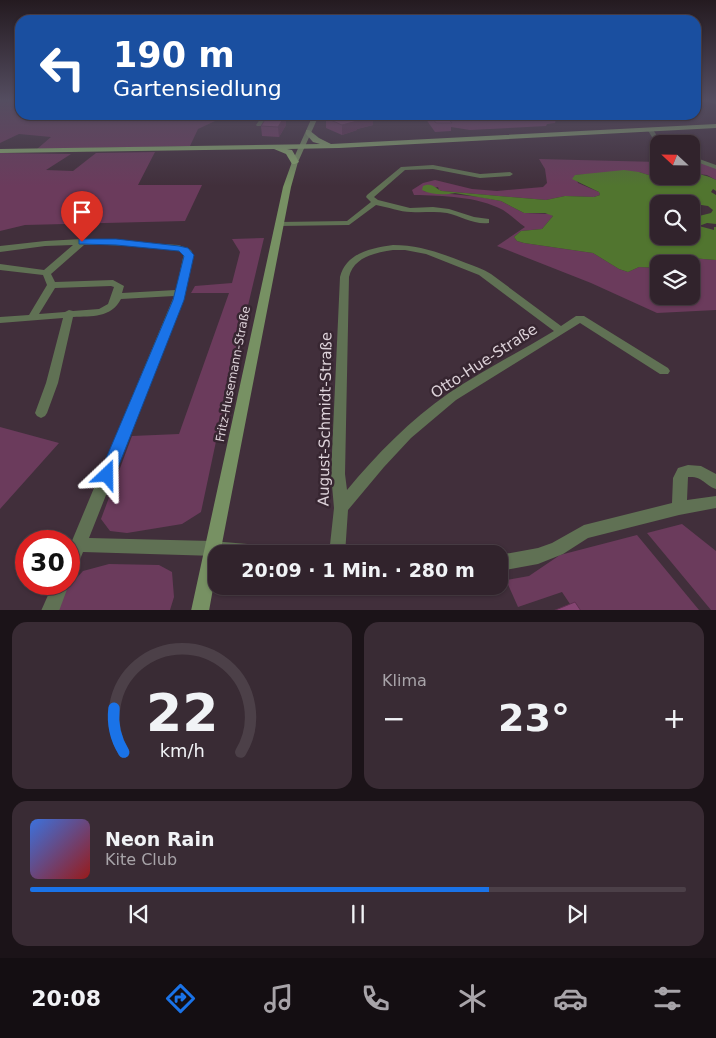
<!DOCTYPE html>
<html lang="de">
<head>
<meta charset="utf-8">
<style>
  :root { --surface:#31232c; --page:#392b34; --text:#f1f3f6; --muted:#a8a4a9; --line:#4c4048; --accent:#1a73e8 }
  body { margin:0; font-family:"DejaVu Sans",sans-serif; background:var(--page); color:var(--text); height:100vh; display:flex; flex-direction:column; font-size:19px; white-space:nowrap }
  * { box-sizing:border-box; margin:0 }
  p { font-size:16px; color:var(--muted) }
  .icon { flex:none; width:28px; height:28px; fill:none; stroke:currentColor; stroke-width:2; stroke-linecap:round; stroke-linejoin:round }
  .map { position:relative; height:610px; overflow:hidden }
  .sheet { display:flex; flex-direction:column; gap:12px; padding:12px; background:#1b1318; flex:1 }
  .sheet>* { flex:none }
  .guide { position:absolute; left:15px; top:15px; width:686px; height:105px; border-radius:15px; box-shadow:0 1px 4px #0004,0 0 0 1px var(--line); background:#1a4fa0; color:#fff; overflow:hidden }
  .needle { width:32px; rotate:292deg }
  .fabs { position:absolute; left:650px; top:135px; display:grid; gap:10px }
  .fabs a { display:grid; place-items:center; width:50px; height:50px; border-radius:10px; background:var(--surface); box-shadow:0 1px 4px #0004,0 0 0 1px var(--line); font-size:25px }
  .speed { position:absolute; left:15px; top:530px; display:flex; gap:10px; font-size:25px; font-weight:700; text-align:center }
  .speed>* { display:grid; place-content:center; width:65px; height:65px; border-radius:50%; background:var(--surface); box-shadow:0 1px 4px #0004,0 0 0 1px var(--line); line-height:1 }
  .speed .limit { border:8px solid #d22; background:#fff; color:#111 }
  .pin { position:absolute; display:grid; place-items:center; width:42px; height:42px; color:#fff; margin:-51px -21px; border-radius:50% 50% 50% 0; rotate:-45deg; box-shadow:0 0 5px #0007 }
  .pin .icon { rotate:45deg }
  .me { position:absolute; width:55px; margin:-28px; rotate:23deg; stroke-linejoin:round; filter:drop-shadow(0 0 4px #0008) }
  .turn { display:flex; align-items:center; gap:18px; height:105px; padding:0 15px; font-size:22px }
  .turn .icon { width:65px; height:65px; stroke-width:2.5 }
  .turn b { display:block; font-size:35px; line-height:42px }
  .big { font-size:38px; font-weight:600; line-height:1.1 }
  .sheet .tile { flex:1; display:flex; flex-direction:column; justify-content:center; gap:8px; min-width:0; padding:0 18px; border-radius:15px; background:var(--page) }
  .sheet .dial { align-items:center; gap:0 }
  .dial svg { height:130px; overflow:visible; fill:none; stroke:var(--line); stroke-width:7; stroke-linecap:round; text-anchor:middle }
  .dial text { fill:var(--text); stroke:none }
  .song { display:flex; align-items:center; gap:15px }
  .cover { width:60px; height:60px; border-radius:8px; background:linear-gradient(135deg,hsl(220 70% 55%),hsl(0 70% 35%)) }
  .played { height:5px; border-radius:2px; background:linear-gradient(90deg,var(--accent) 70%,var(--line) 70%) }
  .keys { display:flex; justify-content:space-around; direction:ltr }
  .heat { display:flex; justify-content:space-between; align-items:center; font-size:28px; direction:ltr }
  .sheet .tiles { flex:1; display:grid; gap:12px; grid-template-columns:1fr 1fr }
  .tile:last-child { grid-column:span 2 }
  .trip { position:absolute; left:208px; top:545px; width:300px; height:50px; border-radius:15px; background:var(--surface); box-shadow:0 1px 4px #0004,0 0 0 1px var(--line); font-weight:600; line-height:50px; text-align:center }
  .tabs { display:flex; height:80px; justify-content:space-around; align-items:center; background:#140e12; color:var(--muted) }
  .tabs .icon { width:35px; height:35px }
  .tabs .active { color:var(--accent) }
  .tabs b { font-size:22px; color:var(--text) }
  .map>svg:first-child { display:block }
  .green { fill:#6b3b5c }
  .water { fill:#51752f; fill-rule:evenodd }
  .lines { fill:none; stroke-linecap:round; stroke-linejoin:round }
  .street { fill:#607154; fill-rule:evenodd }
  .secondary { fill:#779163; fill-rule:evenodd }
  .primary { fill:#88aa6e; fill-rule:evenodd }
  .wall { fill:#733b63 }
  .shaded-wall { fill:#5e3050 }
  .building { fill:#864573; stroke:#5e3050 }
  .route { fill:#1a73e8; stroke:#114b97 }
  .labels { text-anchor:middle; stroke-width:5; stroke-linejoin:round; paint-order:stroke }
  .street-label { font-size:12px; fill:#ddd2d9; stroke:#372631 }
  .near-street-label { font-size:15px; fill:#ddd2d9; stroke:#372631 }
</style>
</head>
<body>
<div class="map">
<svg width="716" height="611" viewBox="0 0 716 611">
  <rect width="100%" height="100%" fill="#412f3b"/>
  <!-- green -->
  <path class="green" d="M0,101H20V115H228L198,129L190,146L37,149L51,137L19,134L0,143Z
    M155,152L138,185H202L185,221L25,225L0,231V153L71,154L46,170L73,171L96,153Z
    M539,159L659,162V176H677L655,177L639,172L575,175L578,183L599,192L600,195L594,197L565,196L546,200L442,191L439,190L438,187L423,191L480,197L501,201L524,213L550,214L553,216L542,229L521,231L514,237L517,241L524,243L593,253L619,269L628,272L639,267L659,268V296H691V264H684L687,263L691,258L716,260V310L657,313L591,283L497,246L525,227C518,222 511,215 503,210C477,196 443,196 414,195L412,190L423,183L435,180L472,189L497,191L543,187L547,183L545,169Z
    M691,163L706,164L716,168V180L707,175L691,173Z
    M264,238L218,432L201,512L182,524L127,533L110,531L101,519L132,436L179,434L229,293H191L195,286L232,283L240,252L232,239Z
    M0,427L59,443L0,509Z
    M682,524L716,551V610H711L647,533Z
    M637,535L699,610H574L562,592L518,607L506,580L529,576L560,555Z
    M109,564L159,565L172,572L174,597L170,610L57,611L65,591L83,571Z"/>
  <!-- water -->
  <path class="water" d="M624,170L639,172L655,177L691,176V173C701,174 708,176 716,180V191L713,189L711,192L716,195V224L707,223L699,226L714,230V227H716V260L691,258L687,263L659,264V268L639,267L628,272L619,269L593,253L524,243L517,241L514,237L521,231L542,229L553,216L545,213H524L501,201L455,193C445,195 431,195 422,190L423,186C433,182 435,189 442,191L546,200L565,196L594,197L600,195L599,192L572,179L575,175ZM659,204H691V208L695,204L708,206L713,210L711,213L691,218V236H659Z"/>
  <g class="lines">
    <!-- street -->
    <path class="street" d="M705,101H716V104Z
      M263,115H269L261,126H257L256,125Z
      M648,128H652L662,144L657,145L647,129Z
      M691,156L716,165V169L691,160Z
      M433,165L480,174L510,172L513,174L510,176L480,178L433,169L405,170L374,197L378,200L410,208L433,207L449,209L474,217L489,219V223C474,225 461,216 447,213C435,211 423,213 411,212C400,212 388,207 376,205L349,225L279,226L275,224L279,222L347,221L371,202L366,197L367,195L401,167Z
      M82,239L179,245L191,250L193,255L183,301L89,538L212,541L272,546L278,549L280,554H216V556L83,552L75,572L69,574V548L174,296L121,299C111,318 92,316 73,317L58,383L47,413L45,416L41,418L37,416L35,413L46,383L63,318L0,323V317L29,315L47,285L43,275L0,270V264L44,270L73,245L45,246L0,252V246L45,241ZM84,245C107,245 164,245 184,253L176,290L122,293L124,286L113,280L55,282L51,274ZM111,286L114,287L108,304L99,309L73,311L69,310L65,312L39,314L55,288Z
      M393,245C419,245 441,253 466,263C474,266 483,269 491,274L561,326L576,316H584L668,368L670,371L668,374H660L580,323L456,400L411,438L384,467L348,510L345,554H329L334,508L331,474L340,277C346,253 371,248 393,245ZM393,250H405L426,254L479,275L554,331C519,352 482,371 449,393C410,420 377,454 347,490L345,474L349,277C354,257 374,253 393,250Z
      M688,465L701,466L716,474V489C704,485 703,476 688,477L687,500L716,496V508L679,515L588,538L563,554L538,564L499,571V555L538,548L552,543L584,525L672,503L673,478L678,468Z
      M69,582V584L59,611H41L53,584H69Z"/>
    <!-- secondary -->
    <path class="secondary" d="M313,115H319L298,162L291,187L220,554H216V572L209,611H191L283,187L292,162Z"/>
    <!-- primary -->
    <path class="primary" d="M716,124V128L339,148L287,149L292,150L299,162L295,164H292L286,154L274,149L0,153V149L320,144L313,142L306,134V130H309L319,138L331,144Z"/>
  </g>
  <!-- wall -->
  <path class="wall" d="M423,115H445L450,121V115H557L555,123L547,124L546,126L470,130L451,127V131L435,132Z
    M658,115H686L688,116L687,119L661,121L658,119Z
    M285,116L286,125L279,137L262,136L261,126Z
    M326,118L373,125L357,129V130L342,135L326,128Z"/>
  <!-- shaded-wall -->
  <path class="shaded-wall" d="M373,115V125L357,129V130L342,135V125L355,120Z
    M285,116L286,125L279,137L278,127Z"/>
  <!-- building -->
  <path class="building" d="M268,115L285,116L278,127L261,126Z
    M339,115H373L355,120L357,121L342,125L326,118Z
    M430,115H445L452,123H436Z
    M450,115H549L471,119L450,116Z
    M659,115H686L688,116L662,118Z
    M575,602L581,611H553Z"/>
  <!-- sky -->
  <linearGradient id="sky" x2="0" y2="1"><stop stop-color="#241a20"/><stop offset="0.54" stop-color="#544d60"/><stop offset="1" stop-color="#544d60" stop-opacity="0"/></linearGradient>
  <rect width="716" height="186" fill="url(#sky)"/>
  <!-- route -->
  <path class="route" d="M79,239H116L179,246L188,248L194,255L184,300L115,475L113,480L107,482L101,480L99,475L173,300L184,256L179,251L116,245L82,244H79Z"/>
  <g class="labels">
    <!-- street labels -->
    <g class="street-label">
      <text transform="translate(233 374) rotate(-79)" y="4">Fritz-Husemann-Straße</text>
    </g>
    <!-- near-street labels -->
    <g class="near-street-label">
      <text transform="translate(484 361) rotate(-33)" y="5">Otto-Hue-Straße</text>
      <text transform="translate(325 419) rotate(-89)" y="5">August-Schmidt-Straße</text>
    </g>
  </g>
</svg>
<div class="fabs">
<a><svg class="needle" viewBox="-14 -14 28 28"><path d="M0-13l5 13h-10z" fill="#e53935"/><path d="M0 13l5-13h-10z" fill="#a8a4a9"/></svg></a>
<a><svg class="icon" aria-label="search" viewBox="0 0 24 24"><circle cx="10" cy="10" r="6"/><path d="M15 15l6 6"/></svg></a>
<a><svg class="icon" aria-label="layers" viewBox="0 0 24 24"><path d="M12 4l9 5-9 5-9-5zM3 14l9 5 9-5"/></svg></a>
</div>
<div class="speed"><div class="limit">30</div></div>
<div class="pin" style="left:82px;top:242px;background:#d93025"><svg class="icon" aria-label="arrive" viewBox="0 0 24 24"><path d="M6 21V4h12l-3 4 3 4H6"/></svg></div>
<svg class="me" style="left:107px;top:475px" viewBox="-20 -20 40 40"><path d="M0-17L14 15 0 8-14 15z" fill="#1a73e8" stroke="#fff" stroke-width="4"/></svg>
<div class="trip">20:09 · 1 Min. · 280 m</div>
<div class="guide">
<div class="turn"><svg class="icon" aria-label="left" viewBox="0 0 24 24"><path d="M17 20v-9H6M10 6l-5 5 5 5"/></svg><div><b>190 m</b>Gartensiedlung</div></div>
</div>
</div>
<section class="sheet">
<div class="tiles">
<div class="tile dial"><svg viewBox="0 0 100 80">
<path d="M14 69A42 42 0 1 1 86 69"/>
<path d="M14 69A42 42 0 0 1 8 42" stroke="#1a73e8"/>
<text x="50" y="56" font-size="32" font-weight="700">22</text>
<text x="50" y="72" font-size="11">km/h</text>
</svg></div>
<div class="tile"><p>Klima</p>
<div class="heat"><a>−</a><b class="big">23°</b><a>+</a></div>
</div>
<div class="tile">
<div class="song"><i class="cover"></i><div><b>Neon Rain</b><p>Kite Club</p></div></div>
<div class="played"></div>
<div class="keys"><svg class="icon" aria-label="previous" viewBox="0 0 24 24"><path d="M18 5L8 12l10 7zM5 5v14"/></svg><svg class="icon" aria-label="pause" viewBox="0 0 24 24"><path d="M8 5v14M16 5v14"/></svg><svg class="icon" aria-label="next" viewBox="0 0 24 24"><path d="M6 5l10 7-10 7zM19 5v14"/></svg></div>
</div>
</div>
</section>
<nav class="tabs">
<b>20:08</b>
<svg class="icon active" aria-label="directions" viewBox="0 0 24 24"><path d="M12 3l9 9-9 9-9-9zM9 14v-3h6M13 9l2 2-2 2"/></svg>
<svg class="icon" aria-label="music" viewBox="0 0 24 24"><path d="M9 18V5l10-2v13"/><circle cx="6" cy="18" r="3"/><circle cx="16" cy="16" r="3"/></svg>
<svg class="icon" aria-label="phone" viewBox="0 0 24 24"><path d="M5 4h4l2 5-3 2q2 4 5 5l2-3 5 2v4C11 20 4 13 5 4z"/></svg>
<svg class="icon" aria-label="climate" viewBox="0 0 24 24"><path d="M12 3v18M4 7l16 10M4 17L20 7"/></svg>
<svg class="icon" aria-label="car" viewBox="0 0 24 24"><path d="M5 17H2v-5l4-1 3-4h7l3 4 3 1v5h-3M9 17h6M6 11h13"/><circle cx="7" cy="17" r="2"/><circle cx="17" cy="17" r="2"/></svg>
<svg class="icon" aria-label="filters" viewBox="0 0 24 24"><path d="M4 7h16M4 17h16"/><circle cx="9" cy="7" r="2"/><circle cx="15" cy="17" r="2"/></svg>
</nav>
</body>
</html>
